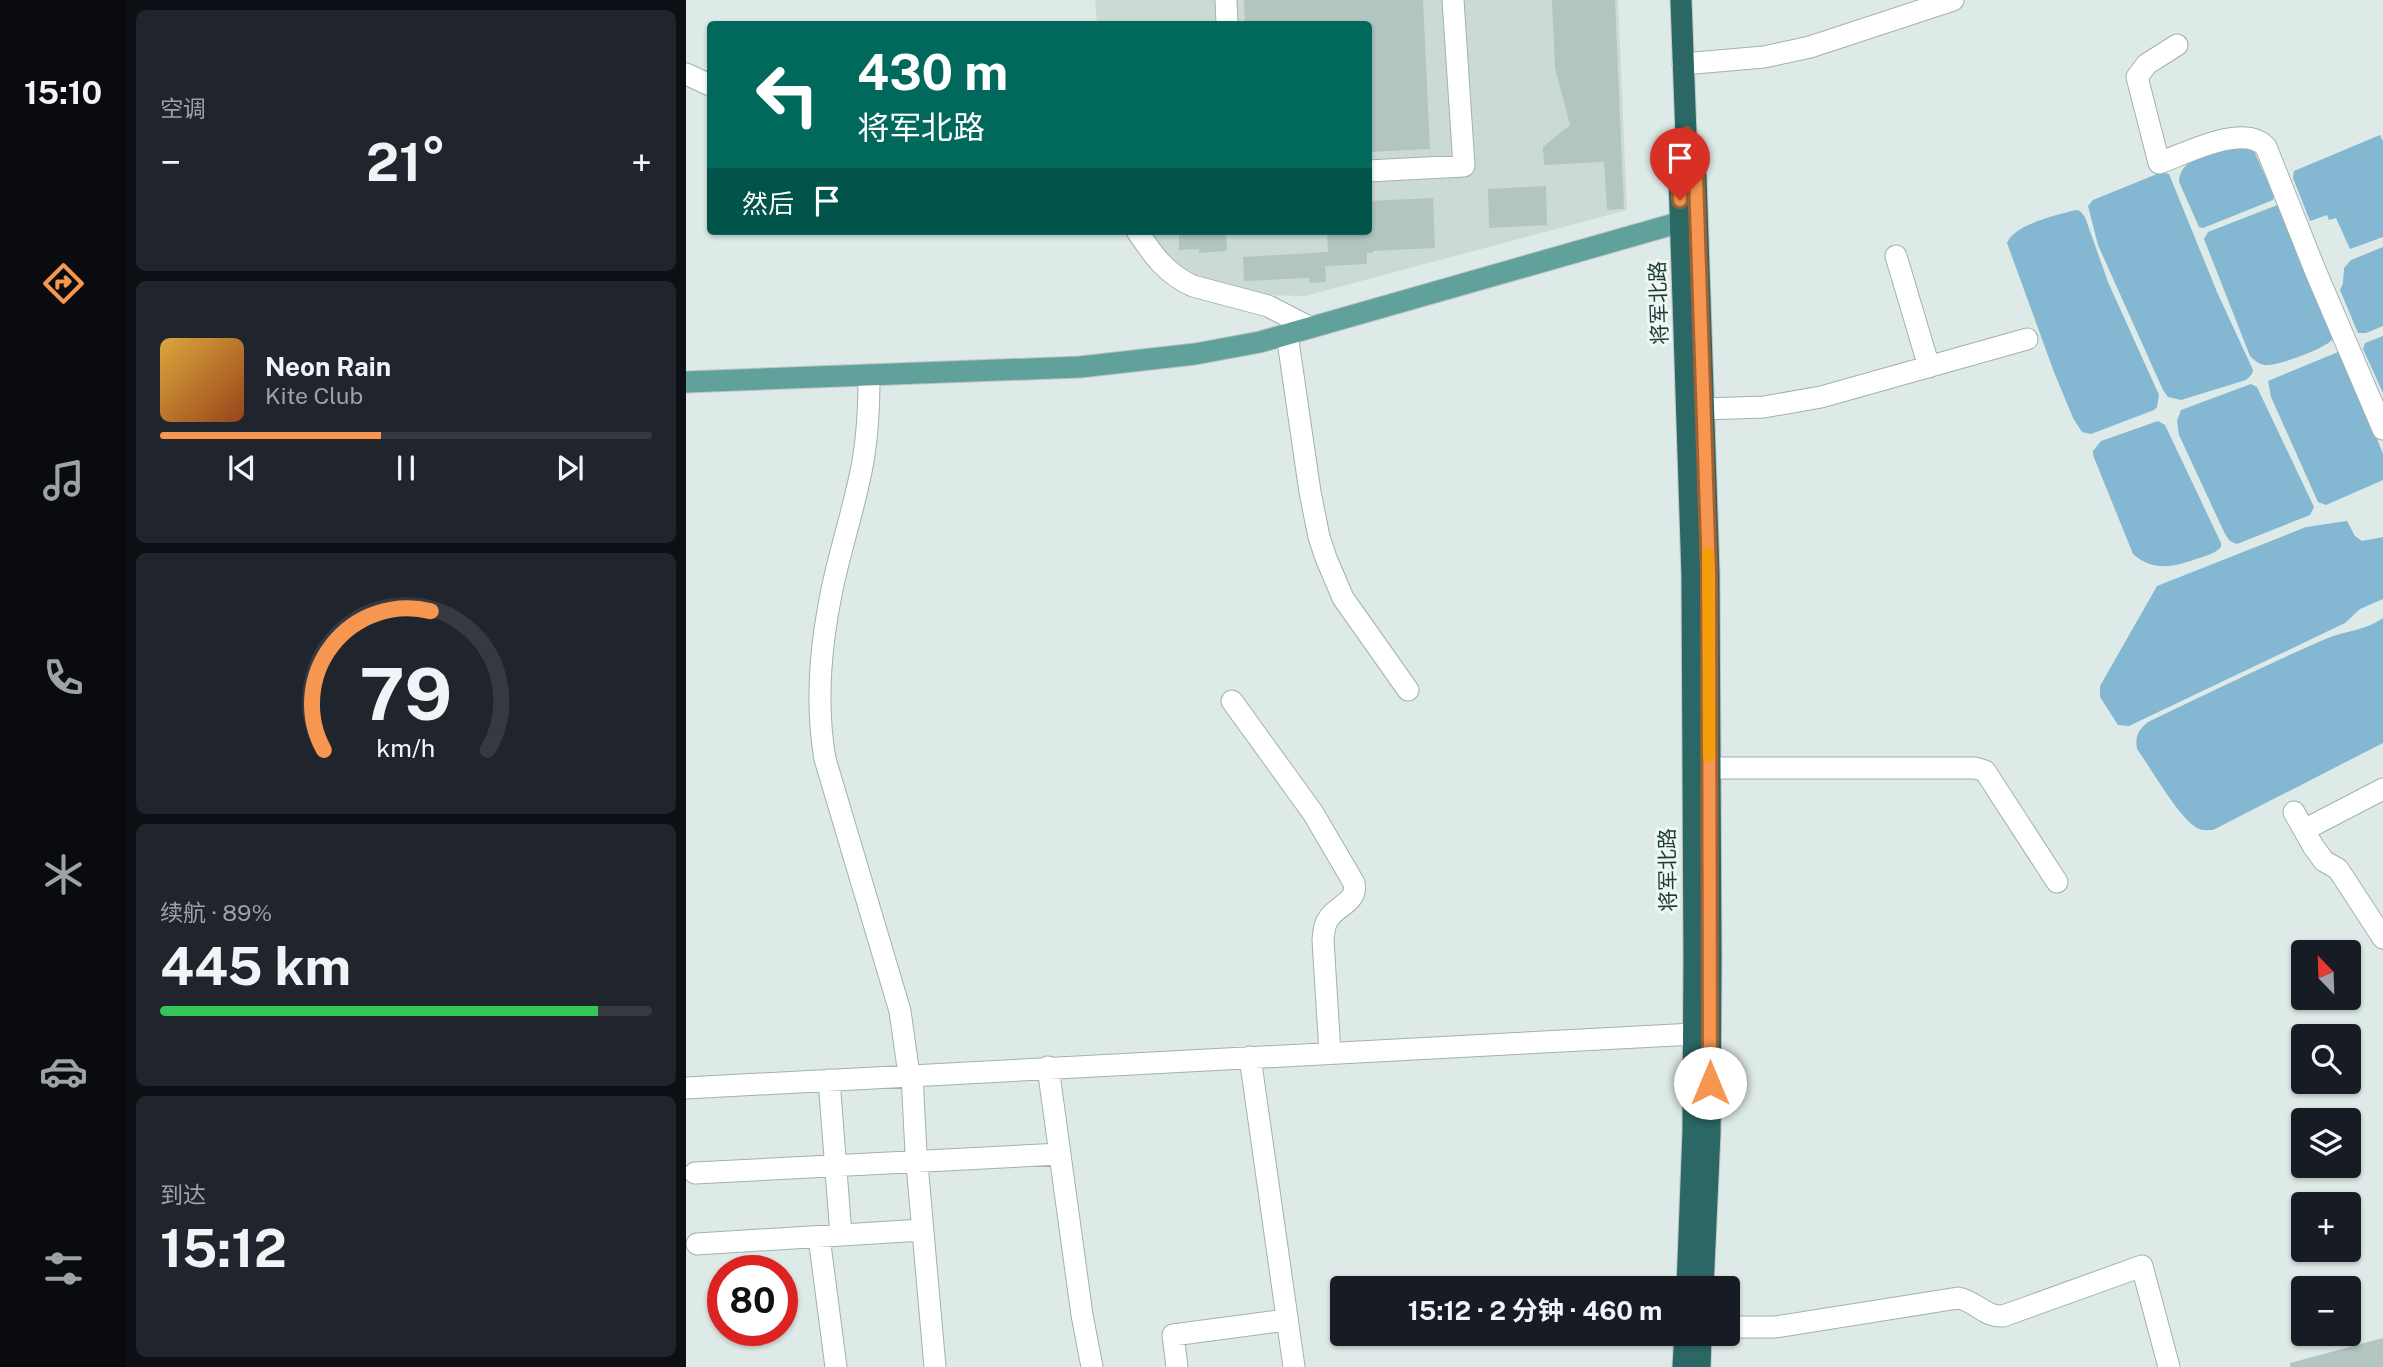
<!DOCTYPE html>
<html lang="zh">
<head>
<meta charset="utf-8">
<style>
  :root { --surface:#171b24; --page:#20242c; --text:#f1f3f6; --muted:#9ea1a6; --line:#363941; --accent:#f69650 }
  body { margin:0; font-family:"Public Sans","Noto Sans SC",sans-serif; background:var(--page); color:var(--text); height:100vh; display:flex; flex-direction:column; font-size:26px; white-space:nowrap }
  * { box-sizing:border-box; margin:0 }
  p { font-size:23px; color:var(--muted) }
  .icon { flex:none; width:38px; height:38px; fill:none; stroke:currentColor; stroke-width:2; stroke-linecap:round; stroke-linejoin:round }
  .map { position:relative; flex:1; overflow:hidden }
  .drawer { display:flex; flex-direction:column; gap:10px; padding:10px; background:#0d0f14; width:560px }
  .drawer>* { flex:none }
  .banner { position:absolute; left:21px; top:21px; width:665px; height:214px; border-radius:7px; box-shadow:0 2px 5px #0004; background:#00695c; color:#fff; overflow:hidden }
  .needle { width:46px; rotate:337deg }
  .controls { position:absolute; left:1605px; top:940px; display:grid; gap:14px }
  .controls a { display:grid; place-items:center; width:70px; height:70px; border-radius:7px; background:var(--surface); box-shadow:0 2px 5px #0004; font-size:35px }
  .speed { position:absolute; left:21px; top:1255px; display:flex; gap:14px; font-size:35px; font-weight:700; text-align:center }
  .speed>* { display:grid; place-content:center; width:91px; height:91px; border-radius:50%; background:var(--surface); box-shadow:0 2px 5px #0004; line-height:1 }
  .speed .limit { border:10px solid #d22; background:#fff; color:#111 }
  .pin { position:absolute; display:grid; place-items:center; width:60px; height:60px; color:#fff; margin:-72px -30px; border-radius:50% 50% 50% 0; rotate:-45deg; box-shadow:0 0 7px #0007 }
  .pin .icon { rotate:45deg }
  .me { position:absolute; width:77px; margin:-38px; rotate:0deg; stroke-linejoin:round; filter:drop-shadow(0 0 5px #0008) }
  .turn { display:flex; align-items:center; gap:24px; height:147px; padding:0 35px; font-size:32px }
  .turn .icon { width:91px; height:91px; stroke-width:2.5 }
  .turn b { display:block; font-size:49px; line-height:60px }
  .then { display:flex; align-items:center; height:66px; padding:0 35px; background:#0003; gap:14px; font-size:26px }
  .big { font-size:52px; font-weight:700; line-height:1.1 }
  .drawer .tile { flex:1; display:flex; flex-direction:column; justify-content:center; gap:10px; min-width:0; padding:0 24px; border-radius:10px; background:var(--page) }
  .drawer .dial { align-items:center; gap:0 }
  .dial svg { height:182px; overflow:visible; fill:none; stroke:var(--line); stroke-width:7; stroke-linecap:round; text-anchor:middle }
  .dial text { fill:var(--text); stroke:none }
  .song { display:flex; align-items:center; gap:21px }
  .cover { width:84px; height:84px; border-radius:10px; background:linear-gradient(135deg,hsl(40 70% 55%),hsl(20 70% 35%)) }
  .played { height:7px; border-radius:4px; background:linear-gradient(90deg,var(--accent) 45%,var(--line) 45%) }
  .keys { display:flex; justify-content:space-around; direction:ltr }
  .heat { display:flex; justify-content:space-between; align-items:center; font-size:38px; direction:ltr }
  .charge { height:10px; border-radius:5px; background:linear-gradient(90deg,#34c759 89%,var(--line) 0) }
  .trip { position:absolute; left:644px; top:1276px; width:410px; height:70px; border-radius:7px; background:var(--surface); box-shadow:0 2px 5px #0004; font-weight:700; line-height:70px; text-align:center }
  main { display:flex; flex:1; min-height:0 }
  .tab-bar { display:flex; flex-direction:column; width:126px; justify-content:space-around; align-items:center; background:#090b0e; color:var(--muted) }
  .tab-bar .icon { width:49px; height:49px }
  .tab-bar .current { color:var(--accent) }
  .tab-bar b { font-size:32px; color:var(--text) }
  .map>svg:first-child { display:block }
  .built { fill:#ccdad6 }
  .water { fill:#83b7d2 }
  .building { fill:#b3c5c0 }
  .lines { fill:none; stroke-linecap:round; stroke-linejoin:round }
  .minor-casing { stroke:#a1b2af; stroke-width:23 }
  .major-casing { stroke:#bcc4c3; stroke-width:23 }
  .highway-casing { stroke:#bcc4c3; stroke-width:23 }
  .minor { stroke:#fff; stroke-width:21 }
  .major { stroke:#61a19c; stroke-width:21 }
  .highway { stroke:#2a6765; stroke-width:21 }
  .route-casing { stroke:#a06234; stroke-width:18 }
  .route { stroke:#f69650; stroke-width:12 }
  .slow { stroke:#f59e0b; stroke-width:12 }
  .labels { text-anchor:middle; stroke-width:6; stroke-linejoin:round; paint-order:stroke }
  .street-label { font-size:21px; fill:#1f3a37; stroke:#eef7f4 }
</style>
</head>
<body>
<main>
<nav class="tab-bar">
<b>15:10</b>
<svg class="icon current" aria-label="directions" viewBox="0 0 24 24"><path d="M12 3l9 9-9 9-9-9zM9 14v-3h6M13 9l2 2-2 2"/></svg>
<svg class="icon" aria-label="music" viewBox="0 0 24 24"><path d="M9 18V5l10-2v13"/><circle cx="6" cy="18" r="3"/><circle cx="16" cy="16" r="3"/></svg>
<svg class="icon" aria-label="phone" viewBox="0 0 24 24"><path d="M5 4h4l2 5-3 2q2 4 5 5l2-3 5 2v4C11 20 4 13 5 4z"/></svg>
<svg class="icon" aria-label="climate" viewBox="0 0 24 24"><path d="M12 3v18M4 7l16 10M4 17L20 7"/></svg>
<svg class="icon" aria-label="car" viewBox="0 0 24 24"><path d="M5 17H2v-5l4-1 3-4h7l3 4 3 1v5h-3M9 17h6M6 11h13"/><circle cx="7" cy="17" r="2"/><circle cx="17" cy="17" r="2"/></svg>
<svg class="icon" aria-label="filters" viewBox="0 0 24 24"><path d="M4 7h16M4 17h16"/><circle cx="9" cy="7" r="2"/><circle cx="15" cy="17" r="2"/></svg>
</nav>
<section class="drawer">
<div class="tile"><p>空调</p>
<div class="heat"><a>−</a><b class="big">21°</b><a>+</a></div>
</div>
<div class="tile">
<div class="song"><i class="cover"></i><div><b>Neon Rain</b><p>Kite Club</p></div></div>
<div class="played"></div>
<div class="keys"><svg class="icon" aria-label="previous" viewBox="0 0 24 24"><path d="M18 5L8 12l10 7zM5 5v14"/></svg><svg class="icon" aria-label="pause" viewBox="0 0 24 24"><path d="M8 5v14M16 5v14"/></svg><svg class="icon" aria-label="next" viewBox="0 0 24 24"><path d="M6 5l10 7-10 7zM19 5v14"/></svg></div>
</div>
<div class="tile dial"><svg viewBox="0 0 100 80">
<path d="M14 69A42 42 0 1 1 86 69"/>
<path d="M14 69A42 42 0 0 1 61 8" stroke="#f69650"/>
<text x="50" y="56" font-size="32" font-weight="700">79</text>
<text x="50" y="72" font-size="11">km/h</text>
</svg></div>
<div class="tile"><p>续航 · 89%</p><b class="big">445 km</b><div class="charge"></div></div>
<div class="tile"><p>到达</p><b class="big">15:12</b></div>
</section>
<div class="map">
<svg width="1697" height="1367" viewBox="0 0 1697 1367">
  <rect width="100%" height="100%" fill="#deeae7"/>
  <!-- built -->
  <path class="built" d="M409,0H932L941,210L619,296L566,295L503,277L492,270L460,231H682V24H411Z"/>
  <!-- water -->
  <path class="water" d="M1694,135L1697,141V237L1664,249L1650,218L1643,220L1641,215L1624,221L1607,178L1608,171Z
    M1554,146L1565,147L1568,151L1588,196L1587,200L1517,228L1513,227L1493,182C1494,154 1534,152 1554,146Z
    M1476,172L1483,174L1531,292L1567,370L1566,374L1560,380L1495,400L1482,397L1477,390L1412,245L1402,206L1407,200Z
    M1594,204L1649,337C1640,349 1598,363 1583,365C1575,366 1569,361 1564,356L1518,239L1522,232Z
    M1390,210L1394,211L1399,217L1422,282L1473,395L1471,407L1468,410L1405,434L1396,432L1387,418L1368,372L1321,243C1329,224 1371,215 1390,210Z
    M1697,247V326L1680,333H1672L1654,290L1657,283L1658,268L1665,260Z
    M1697,336V393L1677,349L1679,343Z
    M1652,352L1658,355L1697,454V480L1640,505L1632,502L1585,397L1582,381Z
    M1565,384L1571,387L1628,507L1624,515L1551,544L1544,541L1539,534L1493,435L1491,421L1495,410Z
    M1472,421L1479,425L1535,543V547C1528,554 1520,556 1510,559C1488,567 1467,572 1447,554L1407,455V451L1415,441Z
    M1661,521L1669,536L1676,541L1697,537V599L1674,609L1659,623L1443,726L1432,725L1414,697V686L1471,586L1620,527Z
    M1697,618V743L1527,830C1521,830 1516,831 1511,828C1492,817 1465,768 1451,749C1449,737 1452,730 1462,722C1520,694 1578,666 1637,640C1657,631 1679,631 1697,618Z"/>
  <!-- building -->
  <path class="building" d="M558,0H737L744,149L682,152V24H559Z
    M866,0H929L938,209L921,210L918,162L858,165L857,147L884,125L869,68Z
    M860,186L861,225L803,228L802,189Z
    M747,198L749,248L687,251V253H681V264L639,266L640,282L623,283V278L558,281L557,257L642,252L641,231H654V235L682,233V201Z
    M493,231H534V235L540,234L541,251L513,253V249L493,250Z
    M1697,1338V1367H1604V1363Z"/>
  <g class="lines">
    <defs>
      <path id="minor" d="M540,0L541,24
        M1491,45L1461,64L1451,77L1473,163C1499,154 1558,122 1580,147L1629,270L1697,429
        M997,64L1078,57L1124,47L1267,0
        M0,74L24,85
        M682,171L778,166L767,0
        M451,231C467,255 480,274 507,286L582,306L623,327
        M1210,256L1243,367
        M601,334L624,492L633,537L640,558L657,598L722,690
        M183,376C183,404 182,432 177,461C170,502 156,543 147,585C135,641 129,702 139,759L214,1011L223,1075
        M1018,409L1078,407L1135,397L1341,339
        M546,701L627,813L668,883C672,902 652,905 643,918C638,924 638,932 637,940L644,1053
        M1022,768H1289L1299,771L1371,882
        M1608,812L1627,846L1638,861L1652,869L1697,938
        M1618,830L1697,789
        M564,1057L608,1367
        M362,1067L396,1315L406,1367
        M226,1075L230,1153L249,1367
        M143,1080L155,1235
        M0,1088L1008,1034
        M9,1173L374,1154
        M133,1237L150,1367
        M11,1244L236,1230
        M1041,1327H1089L1272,1298C1290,1301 1298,1317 1317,1316L1456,1266L1483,1367
        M491,1367L487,1335L600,1320"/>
      <path id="major" d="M0,382L394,367L509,354L574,342L995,222"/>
      <path id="highway" d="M995,0L1000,135L1010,177L1023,574L1025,958L1024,1133L1017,1288
        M998,144L993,177L1006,575L1008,958L1007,1132L1001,1288
        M997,1367L999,1334
        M1014,1367L1015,1334"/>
    </defs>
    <!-- minor casing -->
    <use href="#minor" class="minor-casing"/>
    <!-- major casing -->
    <use href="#major" class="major-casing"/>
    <!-- highway casing -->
    <use href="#highway" class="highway-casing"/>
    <!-- minor -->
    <use href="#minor" class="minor"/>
    <!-- major -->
    <use href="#major" class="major"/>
    <!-- highway -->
    <use href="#highway" class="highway"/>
  </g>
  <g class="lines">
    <defs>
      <path id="route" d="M994,200L993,177L1000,135L1010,177L1023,574L1024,1083"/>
    </defs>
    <!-- route casing -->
    <use href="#route" class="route-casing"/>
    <!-- route -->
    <use href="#route" class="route"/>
    <!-- slow -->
    <path class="slow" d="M1022,553L1023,756"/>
  </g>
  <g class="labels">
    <!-- street labels -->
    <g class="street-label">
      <text transform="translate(973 303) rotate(-92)" y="7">将军北路</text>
      <text transform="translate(982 870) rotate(-91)" y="7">将军北路</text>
    </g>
  </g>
</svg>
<div class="controls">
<a><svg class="needle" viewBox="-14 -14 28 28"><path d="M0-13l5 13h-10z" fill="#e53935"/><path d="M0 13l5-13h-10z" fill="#9ea1a6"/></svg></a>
<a><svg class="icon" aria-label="search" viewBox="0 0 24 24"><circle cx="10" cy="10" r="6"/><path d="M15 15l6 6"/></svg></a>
<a><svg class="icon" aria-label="layers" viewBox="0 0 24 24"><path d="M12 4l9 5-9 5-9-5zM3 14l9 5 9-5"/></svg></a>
<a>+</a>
<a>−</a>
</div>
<div class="speed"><div class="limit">80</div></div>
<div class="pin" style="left:994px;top:200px;background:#d93025"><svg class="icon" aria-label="arrive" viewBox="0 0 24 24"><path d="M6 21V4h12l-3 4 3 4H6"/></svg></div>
<svg class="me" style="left:1024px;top:1083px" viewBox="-20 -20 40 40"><circle r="19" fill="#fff"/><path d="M0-13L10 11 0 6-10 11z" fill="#f69650"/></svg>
<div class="trip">15:12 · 2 分钟 · 460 m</div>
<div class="banner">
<div class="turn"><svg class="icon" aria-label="left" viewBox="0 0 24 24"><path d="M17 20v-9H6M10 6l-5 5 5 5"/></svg><div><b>430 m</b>将军北路</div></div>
<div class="then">然后<svg class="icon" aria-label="arrive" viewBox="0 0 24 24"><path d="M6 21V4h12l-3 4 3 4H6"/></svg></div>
</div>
</div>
</main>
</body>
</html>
